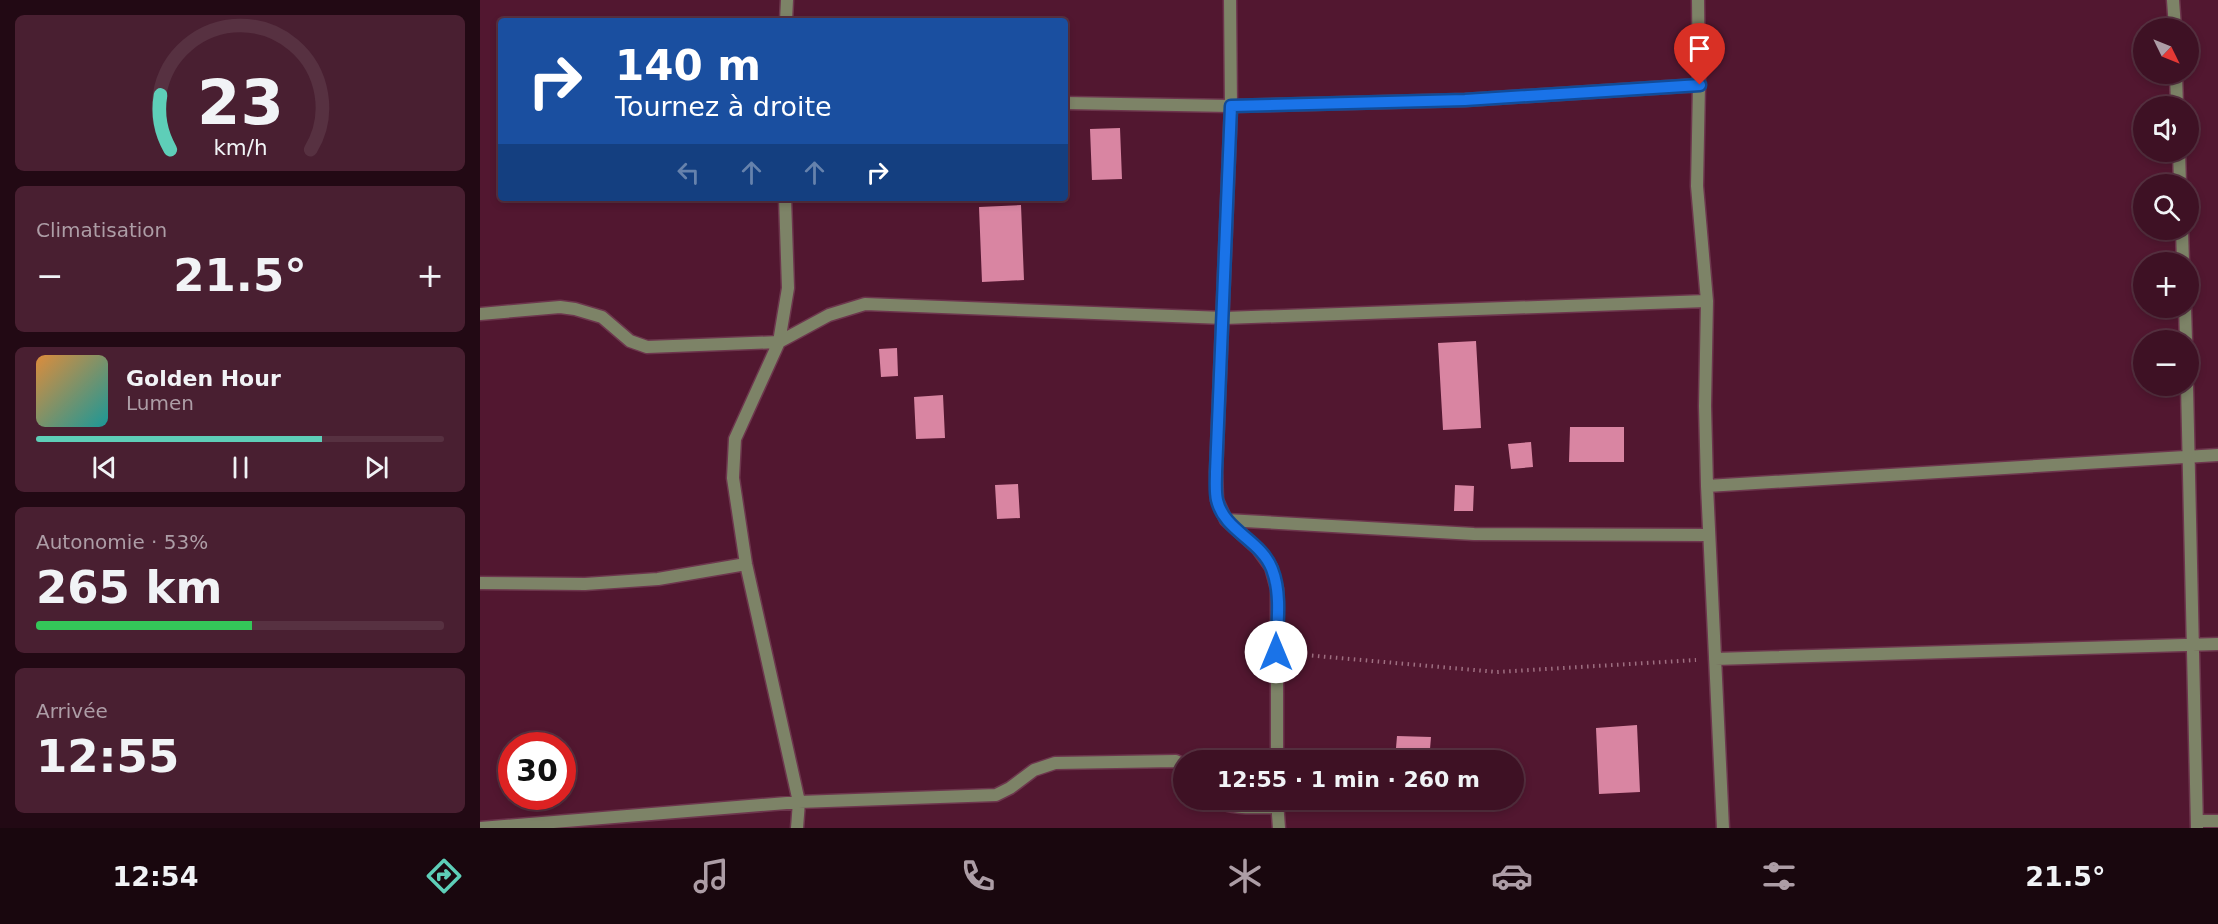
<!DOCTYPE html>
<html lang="fr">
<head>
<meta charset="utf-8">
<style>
  :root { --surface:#3e1124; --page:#491f31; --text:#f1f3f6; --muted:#ad9da6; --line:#573141; --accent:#5eceb8 }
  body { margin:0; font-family:"DejaVu Sans",sans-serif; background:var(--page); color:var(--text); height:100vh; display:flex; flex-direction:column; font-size:22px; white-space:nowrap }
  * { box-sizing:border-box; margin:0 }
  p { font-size:20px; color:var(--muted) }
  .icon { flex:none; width:33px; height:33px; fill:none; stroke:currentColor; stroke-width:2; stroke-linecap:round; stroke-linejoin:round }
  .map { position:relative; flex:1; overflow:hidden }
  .sheet { display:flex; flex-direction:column; gap:15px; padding:15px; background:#220914; width:480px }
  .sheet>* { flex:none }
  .top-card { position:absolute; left:18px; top:18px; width:570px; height:183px; border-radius:6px; box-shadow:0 3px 9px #0003,0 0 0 2px var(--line); background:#1a4fa0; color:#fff; overflow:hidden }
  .needle { width:39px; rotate:133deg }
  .fabs { position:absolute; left:1653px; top:18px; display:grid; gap:12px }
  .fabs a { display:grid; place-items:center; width:66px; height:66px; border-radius:50%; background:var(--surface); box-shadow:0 3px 9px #0003,0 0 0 2px var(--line); font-size:30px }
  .speed { position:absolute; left:18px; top:732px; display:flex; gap:12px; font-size:30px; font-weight:700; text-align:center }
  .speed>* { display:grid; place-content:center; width:78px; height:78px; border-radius:50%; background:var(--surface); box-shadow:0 3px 9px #0003,0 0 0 2px var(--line); line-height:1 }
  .speed .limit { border:9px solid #d22; background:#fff; color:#111 }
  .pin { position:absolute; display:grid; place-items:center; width:51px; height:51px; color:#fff; margin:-62px -26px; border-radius:50% 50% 50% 0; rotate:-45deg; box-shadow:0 0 6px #0007 }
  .pin .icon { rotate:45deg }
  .me { position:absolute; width:66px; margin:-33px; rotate:0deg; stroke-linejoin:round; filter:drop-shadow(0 0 4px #0008) }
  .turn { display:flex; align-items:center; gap:21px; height:126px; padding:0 18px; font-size:27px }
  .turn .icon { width:78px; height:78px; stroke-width:2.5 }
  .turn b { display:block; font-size:42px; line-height:51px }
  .lanes { display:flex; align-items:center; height:57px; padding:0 18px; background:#0003; justify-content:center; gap:30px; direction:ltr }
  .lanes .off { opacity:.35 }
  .big { font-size:45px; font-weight:600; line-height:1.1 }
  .sheet .widget { flex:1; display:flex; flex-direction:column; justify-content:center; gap:9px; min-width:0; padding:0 21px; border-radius:9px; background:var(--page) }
  .sheet .dial { align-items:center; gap:0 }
  .dial svg { height:156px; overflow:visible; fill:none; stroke:var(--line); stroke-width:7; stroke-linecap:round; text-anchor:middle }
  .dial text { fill:var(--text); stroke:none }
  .song { display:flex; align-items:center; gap:18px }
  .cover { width:72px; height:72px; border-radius:9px; background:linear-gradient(135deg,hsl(30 70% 55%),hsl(180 70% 35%)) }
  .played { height:6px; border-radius:3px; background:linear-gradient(90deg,var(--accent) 70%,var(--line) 70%) }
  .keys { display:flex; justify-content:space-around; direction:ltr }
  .heat { display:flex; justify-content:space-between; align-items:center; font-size:33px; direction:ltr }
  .charge { height:9px; border-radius:4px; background:linear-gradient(90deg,#34c759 53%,var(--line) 0) }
  .trip { position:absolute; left:693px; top:750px; width:351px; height:60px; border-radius:30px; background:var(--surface); box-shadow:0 3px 9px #0003,0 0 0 2px var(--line); font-weight:600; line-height:60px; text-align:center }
  .tabs { display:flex; height:96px; justify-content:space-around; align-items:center; background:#19070e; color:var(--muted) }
  .tabs .icon { width:42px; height:42px }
  .tabs .selected { color:var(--accent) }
  .tabs b { font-size:27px; color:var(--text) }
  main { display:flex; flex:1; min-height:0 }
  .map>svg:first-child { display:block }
  .building { fill:#d985a2 }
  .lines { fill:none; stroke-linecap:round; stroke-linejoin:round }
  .street-casing { stroke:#6d364d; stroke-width:15 }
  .path { stroke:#9e6f81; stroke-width:4; stroke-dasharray:1.5 4.5; stroke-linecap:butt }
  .street { stroke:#7d8367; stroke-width:12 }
  .route-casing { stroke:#114b97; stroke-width:15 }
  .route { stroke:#1a73e8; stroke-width:10 }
</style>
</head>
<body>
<main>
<section class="sheet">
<div class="widget dial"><svg viewBox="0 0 100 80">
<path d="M14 69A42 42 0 1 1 86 69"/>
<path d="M14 69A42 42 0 0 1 9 41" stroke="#5eceb8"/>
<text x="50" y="56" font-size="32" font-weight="700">23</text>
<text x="50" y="72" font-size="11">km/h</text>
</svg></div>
<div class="widget"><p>Climatisation</p>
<div class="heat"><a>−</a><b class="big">21.5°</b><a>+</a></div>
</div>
<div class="widget">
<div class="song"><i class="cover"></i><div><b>Golden Hour</b><p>Lumen</p></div></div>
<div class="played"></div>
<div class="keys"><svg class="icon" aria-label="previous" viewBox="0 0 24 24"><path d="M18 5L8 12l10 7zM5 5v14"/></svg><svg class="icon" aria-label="pause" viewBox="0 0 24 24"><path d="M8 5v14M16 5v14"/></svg><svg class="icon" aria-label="next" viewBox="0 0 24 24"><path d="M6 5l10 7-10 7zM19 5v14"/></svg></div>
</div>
<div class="widget"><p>Autonomie · 53%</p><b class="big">265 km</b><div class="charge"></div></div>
<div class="widget"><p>Arrivée</p><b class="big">12:55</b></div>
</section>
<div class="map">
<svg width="1738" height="828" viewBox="0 0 1738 828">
  <rect width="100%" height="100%" fill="#521730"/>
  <!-- building -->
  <path class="building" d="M640,128L642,179L612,180L610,129Z
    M541,205L544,280L502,282L499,207Z
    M996,341L1001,428L963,430L958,343Z
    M417,348L418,376L401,377L399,349Z
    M463,395L465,438L436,439L434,397Z
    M1090,427H1144V462H1089Z
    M1051,442L1053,467L1031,469L1028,444Z
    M538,484L540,518L517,519L515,485Z
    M975,485L994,486L993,511H974Z
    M1157,725L1160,792L1119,794L1116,728Z
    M917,736L951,737L950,749L956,750V760H915Z
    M913,800H947L946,807L913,806Z"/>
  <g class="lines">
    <defs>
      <path id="street" d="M750,0L751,106L736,472L737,500L746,520L778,549L791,567L797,589V760
        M1218,0L1219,85L1217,186L1227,301L1225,406L1227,486L1243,828
        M1693,0L1695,28
        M306,21L307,0
        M1696,74L1697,106
        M585,103L751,106L985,100L1219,85
        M1699,152L1700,184
        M305,198L308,288L299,342L255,439L253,478L266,564L319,802L317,828
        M1702,230L1703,262
        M1705,308L1706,340
        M0,314L80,307L95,309L122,317L150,341L167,347L299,342L349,315L385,304L744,318L1227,301
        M1707,386L1717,828
        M1227,486L1738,455
        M746,520L994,534L1228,535
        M0,583L105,584L178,579L266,564
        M1235,659L1738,644
        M735,800C754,810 776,807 797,807
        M797,801L799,828
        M1717,821H1738
        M0,828L319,802L516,795L530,788L554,770L575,763L696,761L704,765"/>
    </defs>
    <!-- street casing -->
    <use href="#street" class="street-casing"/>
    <!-- path -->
    <path class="path" d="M814,654L1017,672L1216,660"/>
    <!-- street -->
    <use href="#street" class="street"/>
  </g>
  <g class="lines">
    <defs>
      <path id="route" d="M796,652C797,626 802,594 792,569C781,540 744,531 737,500C735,491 736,481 736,472L751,106L985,100L1220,85"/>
    </defs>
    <!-- route casing -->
    <use href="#route" class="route-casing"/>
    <!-- route -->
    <use href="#route" class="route"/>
  </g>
</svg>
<div class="fabs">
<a><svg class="needle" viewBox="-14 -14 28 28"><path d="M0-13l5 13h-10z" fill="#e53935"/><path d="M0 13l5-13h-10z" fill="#ad9da6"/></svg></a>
<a><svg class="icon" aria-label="sound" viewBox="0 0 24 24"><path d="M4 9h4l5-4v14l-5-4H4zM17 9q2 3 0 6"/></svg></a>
<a><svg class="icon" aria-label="search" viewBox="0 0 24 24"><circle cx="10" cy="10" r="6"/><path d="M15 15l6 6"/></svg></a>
<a>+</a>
<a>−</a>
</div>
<div class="speed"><div class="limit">30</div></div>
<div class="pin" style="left:1220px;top:85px;background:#d93025"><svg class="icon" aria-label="arrive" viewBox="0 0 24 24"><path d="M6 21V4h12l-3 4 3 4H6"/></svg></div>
<svg class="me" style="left:796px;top:652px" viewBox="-20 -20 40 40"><circle r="19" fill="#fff"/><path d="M0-13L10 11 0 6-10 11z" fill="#1a73e8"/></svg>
<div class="trip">12:55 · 1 min · 260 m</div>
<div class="top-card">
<div class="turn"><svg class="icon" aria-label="right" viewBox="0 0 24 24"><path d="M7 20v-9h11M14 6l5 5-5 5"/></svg><div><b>140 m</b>Tournez à droite</div></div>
<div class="lanes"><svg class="icon off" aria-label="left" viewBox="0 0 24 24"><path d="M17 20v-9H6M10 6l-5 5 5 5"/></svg><svg class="icon off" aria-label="ahead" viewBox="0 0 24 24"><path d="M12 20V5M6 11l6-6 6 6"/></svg><svg class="icon off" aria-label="ahead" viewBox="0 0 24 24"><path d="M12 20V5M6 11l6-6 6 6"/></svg><svg class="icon" aria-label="right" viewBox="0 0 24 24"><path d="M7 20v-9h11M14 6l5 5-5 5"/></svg></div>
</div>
</div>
</main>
<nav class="tabs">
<b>12:54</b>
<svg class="icon selected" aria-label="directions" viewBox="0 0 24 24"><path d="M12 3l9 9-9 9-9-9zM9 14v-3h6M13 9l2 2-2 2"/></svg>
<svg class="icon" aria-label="music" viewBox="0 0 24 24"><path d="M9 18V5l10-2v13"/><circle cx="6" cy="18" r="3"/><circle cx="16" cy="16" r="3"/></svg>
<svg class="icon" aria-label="phone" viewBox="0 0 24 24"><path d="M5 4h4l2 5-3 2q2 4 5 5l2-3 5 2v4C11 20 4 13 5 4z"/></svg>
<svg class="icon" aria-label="climate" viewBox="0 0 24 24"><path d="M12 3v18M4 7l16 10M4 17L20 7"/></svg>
<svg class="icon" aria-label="car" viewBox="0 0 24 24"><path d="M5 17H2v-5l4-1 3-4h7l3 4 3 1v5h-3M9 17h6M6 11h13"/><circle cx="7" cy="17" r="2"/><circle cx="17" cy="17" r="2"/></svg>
<svg class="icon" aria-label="filters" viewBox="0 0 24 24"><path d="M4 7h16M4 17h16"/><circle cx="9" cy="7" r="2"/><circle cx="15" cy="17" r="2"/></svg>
<b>21.5°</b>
</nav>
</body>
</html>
